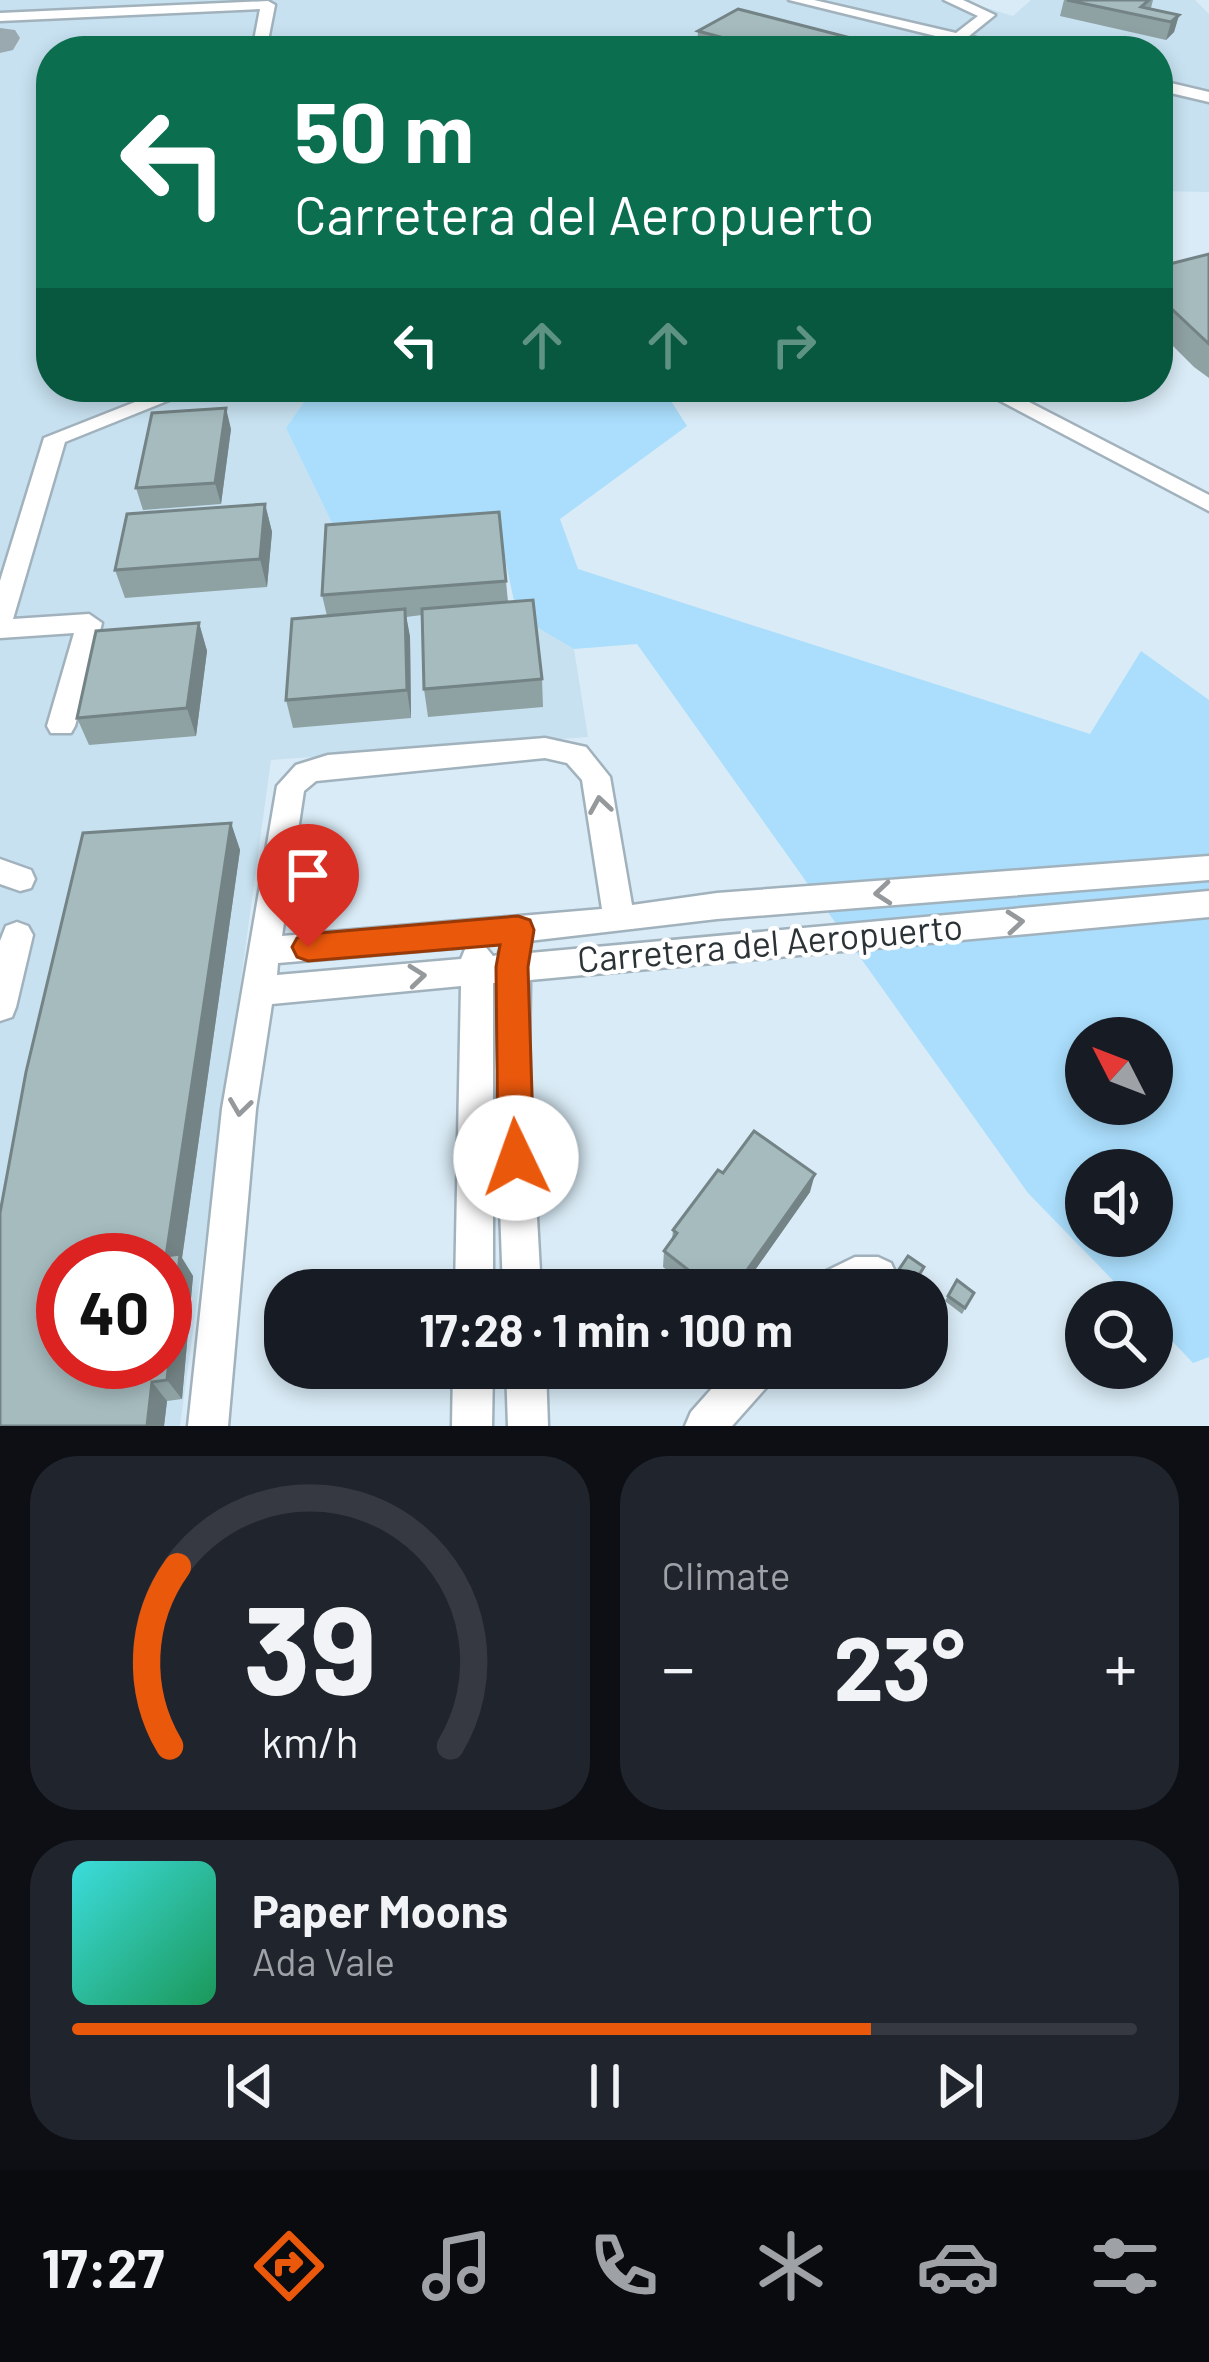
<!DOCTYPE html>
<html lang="en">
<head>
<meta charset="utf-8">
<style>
  :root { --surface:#171b24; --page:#20242c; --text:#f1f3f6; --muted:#9ea1a6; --line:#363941; --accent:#ea580c }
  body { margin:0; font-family:Barlow,sans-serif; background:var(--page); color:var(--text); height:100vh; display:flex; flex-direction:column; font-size:45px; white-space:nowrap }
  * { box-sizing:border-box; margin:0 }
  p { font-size:39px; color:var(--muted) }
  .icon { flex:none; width:66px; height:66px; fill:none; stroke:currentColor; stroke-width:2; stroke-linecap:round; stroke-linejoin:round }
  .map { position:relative; height:1426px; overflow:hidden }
  .side { display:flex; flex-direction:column; gap:30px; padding:30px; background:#0d0f14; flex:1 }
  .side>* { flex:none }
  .guide { position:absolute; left:36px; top:36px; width:1137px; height:366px; border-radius:48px; box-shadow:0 6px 18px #0003; background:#0b6e4f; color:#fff; overflow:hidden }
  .needle { width:78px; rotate:312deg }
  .tools { position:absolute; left:1065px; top:1017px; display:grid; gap:24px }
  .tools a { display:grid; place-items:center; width:108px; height:108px; border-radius:50%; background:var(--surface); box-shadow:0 6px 18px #0003; font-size:60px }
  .speed { position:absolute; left:36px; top:1233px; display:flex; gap:24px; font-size:60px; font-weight:700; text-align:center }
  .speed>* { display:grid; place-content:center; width:156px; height:156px; border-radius:50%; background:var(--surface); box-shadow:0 6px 18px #0003; line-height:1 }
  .speed .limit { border:18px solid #d22; background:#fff; color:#111 }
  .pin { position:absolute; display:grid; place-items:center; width:102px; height:102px; color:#fff; margin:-123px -51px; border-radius:50% 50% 50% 0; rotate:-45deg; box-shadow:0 0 12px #0007 }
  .pin .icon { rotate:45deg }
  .me { position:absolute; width:132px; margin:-66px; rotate:357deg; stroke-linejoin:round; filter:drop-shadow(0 0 9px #0008) }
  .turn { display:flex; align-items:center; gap:42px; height:252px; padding:0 60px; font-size:54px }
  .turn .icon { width:156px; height:156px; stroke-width:2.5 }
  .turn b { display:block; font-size:84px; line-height:102px }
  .lanes { display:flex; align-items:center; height:114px; padding:0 60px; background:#0003; justify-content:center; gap:60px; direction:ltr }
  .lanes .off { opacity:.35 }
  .big { font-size:90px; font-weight:700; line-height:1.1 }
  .side .tile { flex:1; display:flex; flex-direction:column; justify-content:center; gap:18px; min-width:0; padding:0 42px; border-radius:48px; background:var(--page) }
  .side .dial { align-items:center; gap:0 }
  .dial svg { height:312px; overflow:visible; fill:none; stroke:var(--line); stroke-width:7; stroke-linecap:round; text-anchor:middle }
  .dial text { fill:var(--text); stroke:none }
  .song { display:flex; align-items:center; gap:36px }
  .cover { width:144px; height:144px; border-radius:18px; background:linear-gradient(135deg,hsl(180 70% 55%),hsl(150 70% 35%)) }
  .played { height:12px; border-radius:6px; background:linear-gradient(90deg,var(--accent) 75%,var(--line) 75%) }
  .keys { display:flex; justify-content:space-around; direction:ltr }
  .heat { display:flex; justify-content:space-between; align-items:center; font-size:66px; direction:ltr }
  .side .tiles { flex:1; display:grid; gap:30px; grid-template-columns:1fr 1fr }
  .tile:last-child { grid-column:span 2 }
  .trip { position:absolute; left:264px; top:1269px; width:684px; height:120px; border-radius:48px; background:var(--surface); box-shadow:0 6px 18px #0003; font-weight:700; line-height:120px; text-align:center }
  .menu { display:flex; height:192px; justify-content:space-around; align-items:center; background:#090b0e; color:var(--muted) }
  .menu .icon { width:84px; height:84px }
  .menu .selected { color:var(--accent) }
  .menu b { font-size:54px; color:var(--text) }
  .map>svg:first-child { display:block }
  .built { fill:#c7e1f0; fill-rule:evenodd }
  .green { fill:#aadefc; fill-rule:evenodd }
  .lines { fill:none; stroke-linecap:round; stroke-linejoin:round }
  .taxiway { fill:#9aa8b0; fill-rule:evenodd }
  .minor-casing { stroke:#a1b2bd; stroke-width:5 }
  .minor { fill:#fff; fill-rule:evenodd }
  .wall { fill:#8ea1a3 }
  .shaded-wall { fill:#748385 }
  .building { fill:#a5bbbe; stroke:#748385; stroke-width:3; fill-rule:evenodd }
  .oneway { stroke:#96999b }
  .route { fill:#ea580c; stroke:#983908; stroke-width:3 }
  .labels { text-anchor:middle; stroke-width:9; stroke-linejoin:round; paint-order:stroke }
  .street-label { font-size:36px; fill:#2c3337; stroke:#fff }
</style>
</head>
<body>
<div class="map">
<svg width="1209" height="1426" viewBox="0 0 1209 1426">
  <rect width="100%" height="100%" fill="#d9ebf6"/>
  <!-- built -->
  <path class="built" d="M0,0H961L1013,16L1031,0H1195L1209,14V192L1158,191V51H51V387H304V402L286,428L333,525L504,537L508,608L574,649L588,737L271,760L180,1426H0ZM63,1260H165V1362H63Z"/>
  <!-- green -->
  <path class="green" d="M303,387H662L687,426L560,519L578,569L1090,734L1141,651L1209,700V1357L1193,1363L1152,1320V1302H1134L1028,1193L637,644L574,649L517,615L501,540L333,525L286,428L304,402ZM1086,1038H1152V1104H1086ZM1086,1170H1152V1236H1086Z"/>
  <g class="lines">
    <!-- taxiway -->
    <path class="taxiway" d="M0,28L15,30L20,38L13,50L0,53Z"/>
    <defs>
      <path id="minor" d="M789,0H814L956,33L978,16L944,0H963L995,15L969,36L1023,51H997Z
        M268,1L275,5L266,51H252L260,9L0,21V13Z
        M1158,80L1209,92V102L1158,90Z
        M173,387H202L65,442L13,619L89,614L102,623L75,726L71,733H51L47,726L74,633L0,638V581L44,438Z
        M974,387H1000L1209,495V511Z
        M545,738L586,747L610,777L632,905L717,893L1209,856V880L717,919L520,942L530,953L1209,891V917L530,980L529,1070L541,1290H503L495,1070L497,983H493V1290H455L461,986L272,1004L256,1109L228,1426H188L222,1109L277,786L296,765L328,755ZM545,758L567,763L582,780L602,909L282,936L304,791L316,781ZM503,943L498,955L493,956L484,945ZM466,947L461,959L277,975L278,963Z
        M0,859L31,870L35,879L31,888L20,891L0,884Z
        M17,922L28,926L33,935L16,1007L12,1017L0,1021V941L6,926Z
        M855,1257H878L891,1263L897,1276L891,1289L808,1290L814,1277Z
        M453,1368H493L492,1426H452Z
        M506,1368H546L548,1426H508Z
        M730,1368H777L771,1382L732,1426H685L691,1412Z"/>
    </defs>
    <!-- minor casing -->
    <use href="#minor" class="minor-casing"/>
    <!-- minor -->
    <use href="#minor" class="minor"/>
  </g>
  <!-- wall -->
  <path class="wall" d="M1064,0H1153L1151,8L1179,15L1174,32L1166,40L1060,16Z
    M698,31L854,51H697Z
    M1209,254V378L1194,367L1158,331V267Z
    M231,429L221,504L143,510L136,488Z
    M265,504L272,532L267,587L125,598L115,570Z
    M499,512L508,602L542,679L543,707L428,717L424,689L422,615L406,617L410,637L411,718L293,728L286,700L327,616L322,595Z
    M199,623L207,651L196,736L89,745L77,718Z
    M231,823L240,850L182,1258L193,1276L182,1399L167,1401L164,1426H0Z
    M723,1173L810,1192L741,1290H691L663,1267L664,1251L672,1240L673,1230Z
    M924,1267L911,1289L895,1277L898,1271Z
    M957,1280L974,1293L962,1314L945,1301Z"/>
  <!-- shaded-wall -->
  <path class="shaded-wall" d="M1179,15L1174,32L1166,40L1171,22Z
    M855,39L854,51H836Z
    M226,408L231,429L221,504L215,483Z
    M265,504L272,532L267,587L260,559Z
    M405,609L410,637L411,718L407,690Z
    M199,623L207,651L196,736L187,708Z
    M231,823L240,850L182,1258L193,1276L182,1399L167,1380L166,1256Z
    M815,1174L810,1192L741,1290H733Z
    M152,1382L167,1401L164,1426H147Z"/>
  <!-- building -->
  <path class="building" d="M1067,0H1149L1141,7L1179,15L1171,22Z
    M738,9L855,39L836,51H772L698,31Z
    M1209,254V344L1158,296V267Z
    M226,408L215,483L136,488L152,413Z
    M265,504L260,559L115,570L127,514Z
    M499,512L506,581L322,595L326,525Z
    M533,600L542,679L424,689L422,609Z
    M405,609L407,690L286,700L292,619Z
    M199,623L187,708L77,718L96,631Z
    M231,823L166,1256L180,1254L167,1380L152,1382L147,1426H0V1213L26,1072L83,833ZM63,1260H165V1362H63Z
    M754,1131L815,1174L733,1290H714L664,1251L677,1233L673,1230L718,1170L723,1173Z
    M908,1256L924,1267L914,1283L898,1271Z
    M957,1280L974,1293L965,1308L948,1296Z"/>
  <!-- one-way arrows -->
  <defs><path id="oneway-chevron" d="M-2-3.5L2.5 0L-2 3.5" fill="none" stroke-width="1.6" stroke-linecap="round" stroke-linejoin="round" transform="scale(3)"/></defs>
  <g class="oneway">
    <use href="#oneway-chevron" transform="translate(600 805) rotate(-99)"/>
    <use href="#oneway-chevron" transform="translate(883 893) rotate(175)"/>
    <use href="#oneway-chevron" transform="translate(1015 922) rotate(-5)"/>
    <use href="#oneway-chevron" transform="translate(417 976) rotate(-6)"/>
    <use href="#oneway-chevron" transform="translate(240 1107) rotate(98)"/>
  </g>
  <!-- route -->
  <path class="route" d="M518,916L530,920L534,930L528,967L534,1158L529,1170L516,1175L503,1170L498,1158L496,967L500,945L308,961L297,957L292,947L297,938L308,934Z"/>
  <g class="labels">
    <!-- street labels -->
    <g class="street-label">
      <text transform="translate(770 943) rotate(-5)" y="13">Carretera del Aeropuerto</text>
    </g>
  </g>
</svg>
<div class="tools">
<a><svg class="needle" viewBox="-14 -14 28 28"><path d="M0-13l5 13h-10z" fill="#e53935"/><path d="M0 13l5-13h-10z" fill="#9ea1a6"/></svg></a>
<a><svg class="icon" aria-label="sound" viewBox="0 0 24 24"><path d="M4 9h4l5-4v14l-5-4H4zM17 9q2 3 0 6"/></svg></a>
<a><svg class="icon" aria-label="search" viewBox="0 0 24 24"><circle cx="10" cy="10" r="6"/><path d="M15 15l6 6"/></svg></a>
</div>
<div class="speed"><div class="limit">40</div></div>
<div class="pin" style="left:308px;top:947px;background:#d93025"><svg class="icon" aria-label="arrive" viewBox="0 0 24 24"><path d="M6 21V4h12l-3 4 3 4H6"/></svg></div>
<svg class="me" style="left:516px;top:1158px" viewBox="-20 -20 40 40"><circle r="19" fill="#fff"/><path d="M0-13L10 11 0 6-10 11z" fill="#ea580c"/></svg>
<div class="trip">17:28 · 1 min · 100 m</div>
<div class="guide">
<div class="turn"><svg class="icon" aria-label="left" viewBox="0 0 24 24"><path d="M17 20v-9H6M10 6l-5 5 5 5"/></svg><div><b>50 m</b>Carretera del Aeropuerto</div></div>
<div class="lanes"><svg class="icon" aria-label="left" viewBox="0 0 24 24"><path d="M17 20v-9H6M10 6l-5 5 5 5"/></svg><svg class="icon off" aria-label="ahead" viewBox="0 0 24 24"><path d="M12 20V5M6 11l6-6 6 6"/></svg><svg class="icon off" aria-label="ahead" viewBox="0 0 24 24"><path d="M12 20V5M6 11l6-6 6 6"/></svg><svg class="icon off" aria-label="right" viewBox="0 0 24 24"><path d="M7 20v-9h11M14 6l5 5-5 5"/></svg></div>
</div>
</div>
<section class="side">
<div class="tiles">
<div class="tile dial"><svg viewBox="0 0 100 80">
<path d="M14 69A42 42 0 1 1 86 69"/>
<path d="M14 69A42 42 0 0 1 16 23" stroke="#ea580c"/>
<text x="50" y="56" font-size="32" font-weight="700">39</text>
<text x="50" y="72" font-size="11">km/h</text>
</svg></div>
<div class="tile"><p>Climate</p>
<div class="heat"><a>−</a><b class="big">23°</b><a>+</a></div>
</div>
<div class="tile">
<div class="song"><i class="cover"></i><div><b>Paper Moons</b><p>Ada Vale</p></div></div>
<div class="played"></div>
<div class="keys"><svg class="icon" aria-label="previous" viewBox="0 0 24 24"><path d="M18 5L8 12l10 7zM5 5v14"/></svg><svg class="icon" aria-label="pause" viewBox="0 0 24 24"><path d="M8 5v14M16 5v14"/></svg><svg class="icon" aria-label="next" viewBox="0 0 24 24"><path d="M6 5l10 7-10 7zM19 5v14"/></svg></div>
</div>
</div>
</section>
<nav class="menu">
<b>17:27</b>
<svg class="icon selected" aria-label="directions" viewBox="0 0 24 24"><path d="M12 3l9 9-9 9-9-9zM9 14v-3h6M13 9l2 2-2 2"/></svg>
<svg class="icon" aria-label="music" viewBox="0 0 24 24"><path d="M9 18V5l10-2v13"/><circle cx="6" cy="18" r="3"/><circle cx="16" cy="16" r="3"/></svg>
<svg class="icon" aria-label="phone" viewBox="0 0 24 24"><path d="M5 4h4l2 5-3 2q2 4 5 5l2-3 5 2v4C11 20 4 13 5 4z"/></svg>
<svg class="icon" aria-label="climate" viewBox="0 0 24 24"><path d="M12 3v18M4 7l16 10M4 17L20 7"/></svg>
<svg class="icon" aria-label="car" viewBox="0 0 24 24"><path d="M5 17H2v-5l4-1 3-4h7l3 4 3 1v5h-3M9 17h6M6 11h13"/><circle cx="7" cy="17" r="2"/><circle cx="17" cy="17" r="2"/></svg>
<svg class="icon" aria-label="filters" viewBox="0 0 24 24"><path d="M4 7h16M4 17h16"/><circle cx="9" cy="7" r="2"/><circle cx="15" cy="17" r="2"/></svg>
</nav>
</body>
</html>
